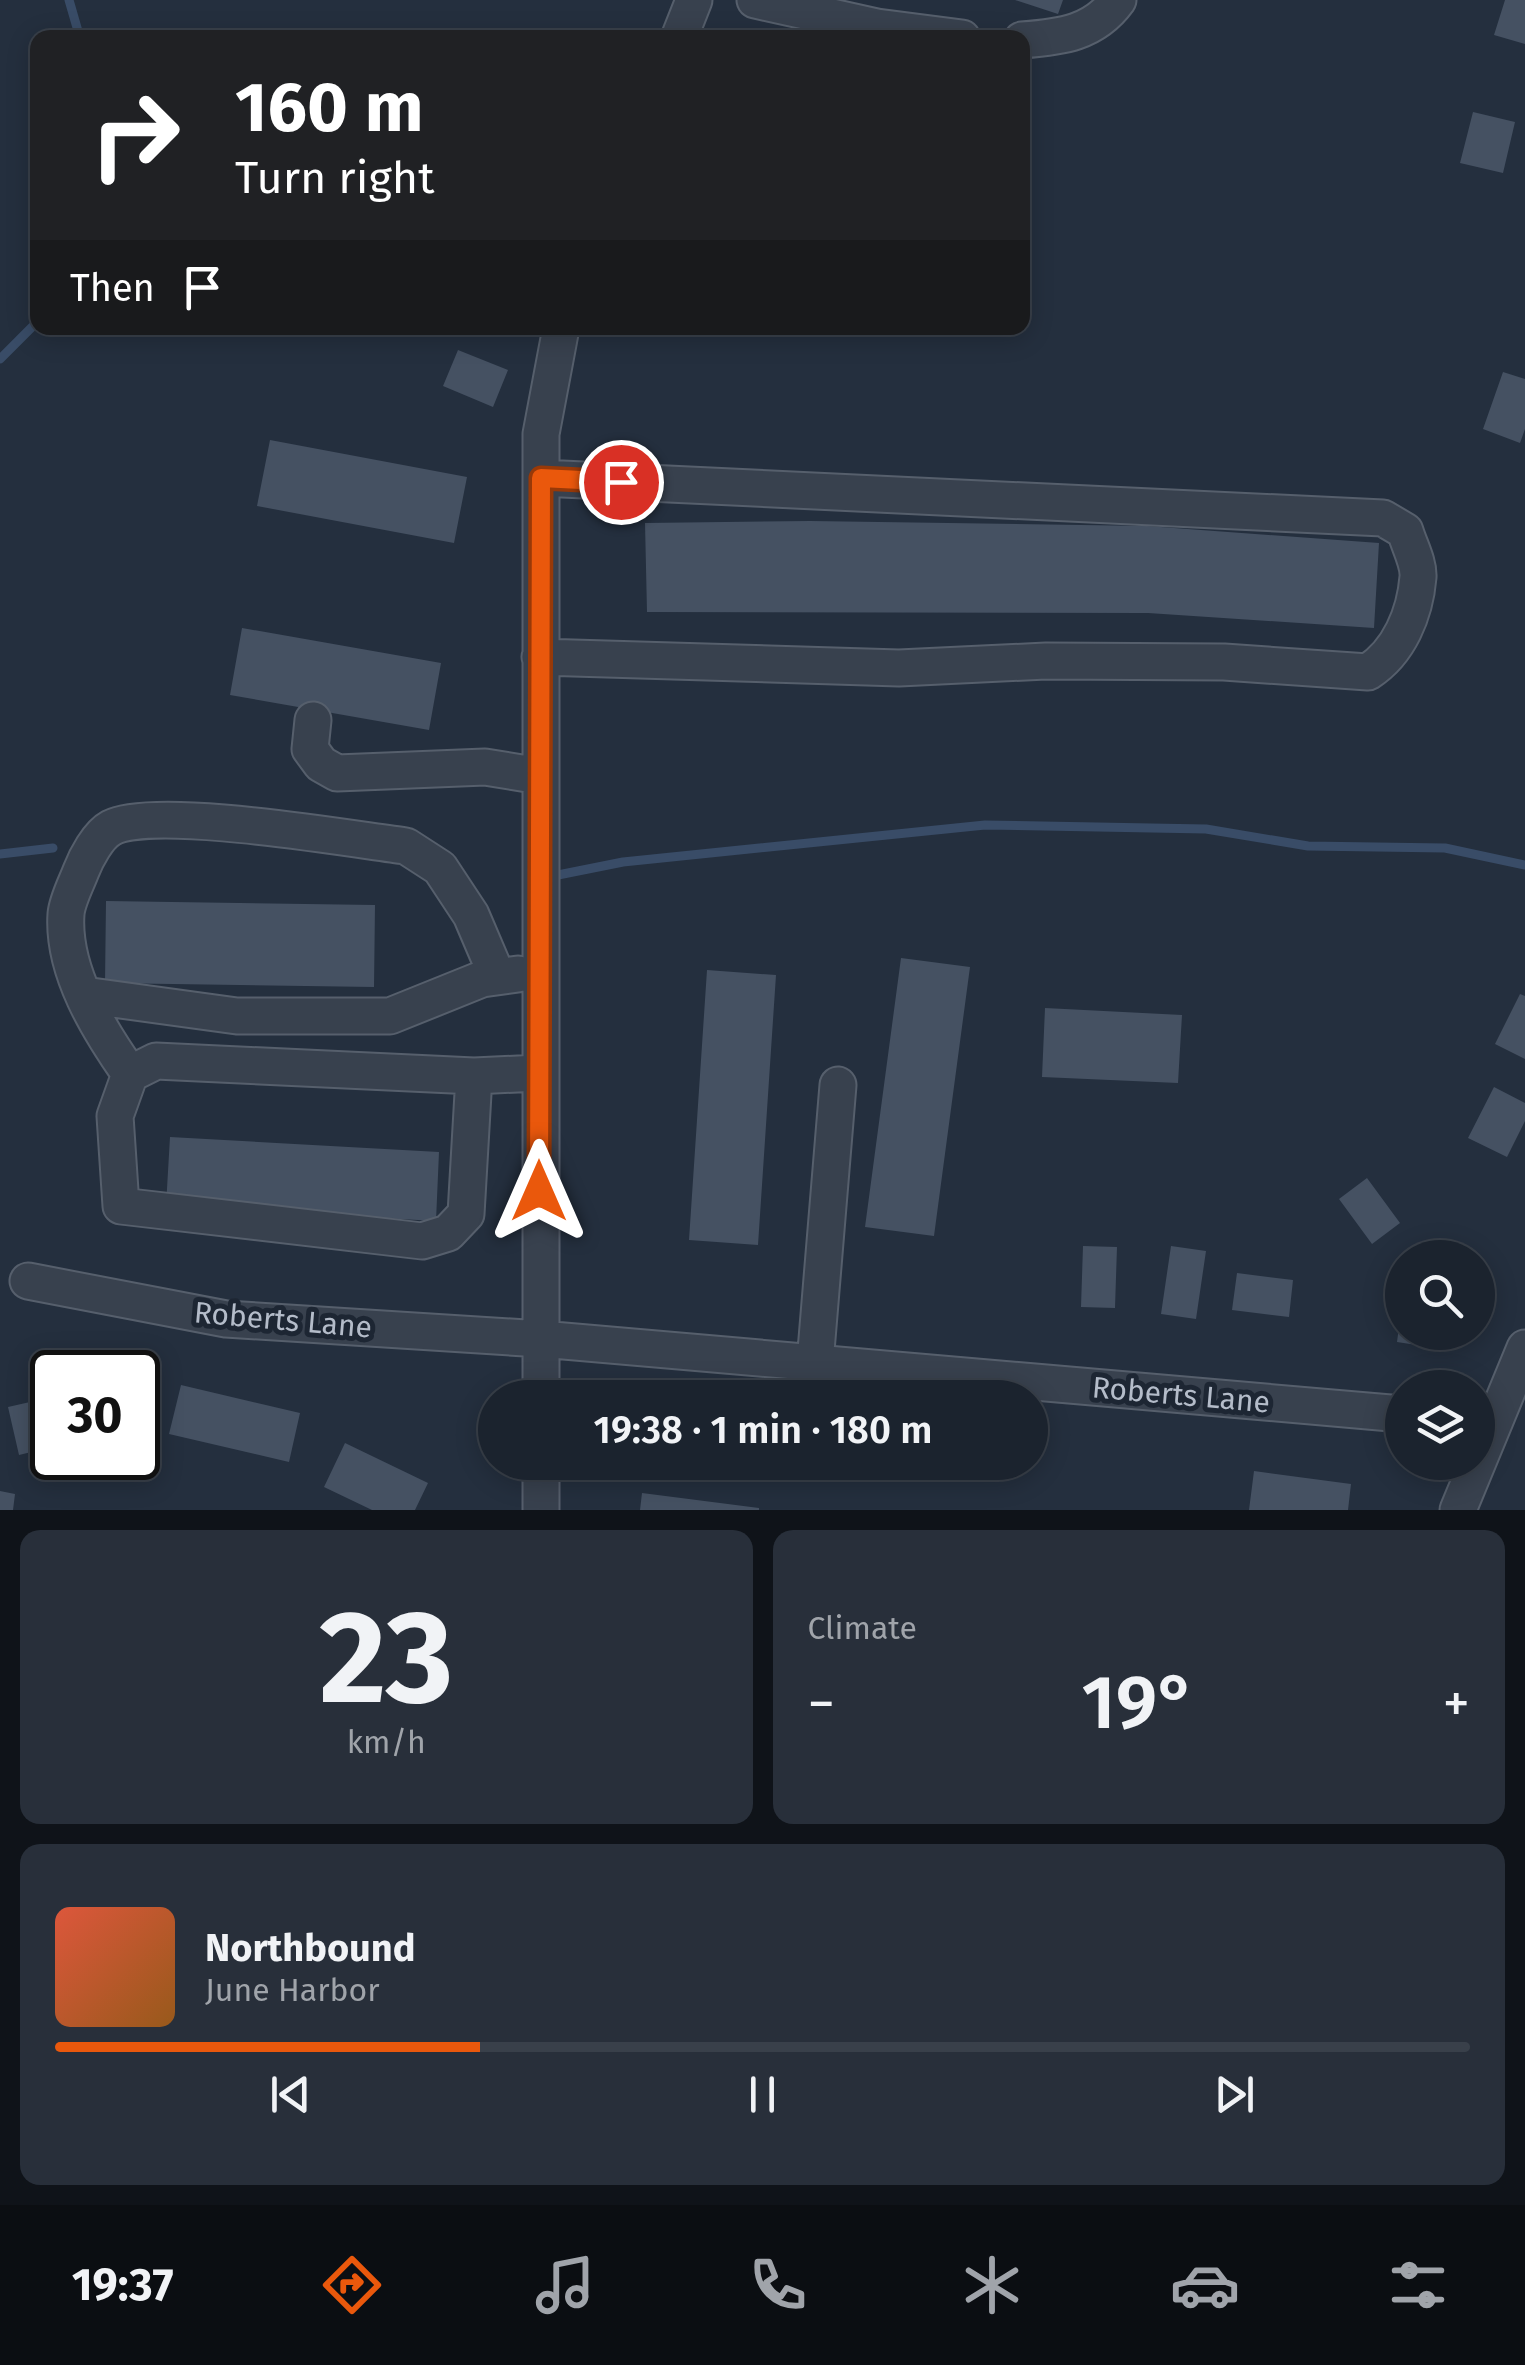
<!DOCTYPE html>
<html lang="en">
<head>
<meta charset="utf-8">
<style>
  :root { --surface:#1b232e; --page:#282f3a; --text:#f1f3f6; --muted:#a0a4aa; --line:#39404a; --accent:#ea580c }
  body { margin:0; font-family:"Fira Sans",sans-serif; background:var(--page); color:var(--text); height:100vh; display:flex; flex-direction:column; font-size:38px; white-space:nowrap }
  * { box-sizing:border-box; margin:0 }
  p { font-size:32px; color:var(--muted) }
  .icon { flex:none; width:55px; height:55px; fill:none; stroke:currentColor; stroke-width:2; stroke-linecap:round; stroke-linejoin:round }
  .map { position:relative; height:1510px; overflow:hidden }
  .details { display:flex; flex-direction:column; gap:20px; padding:20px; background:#0f1319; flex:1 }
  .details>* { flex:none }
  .top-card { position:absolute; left:30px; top:30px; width:1000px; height:305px; border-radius:20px; box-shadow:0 5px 25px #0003,0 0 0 2px var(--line); background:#202124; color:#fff; overflow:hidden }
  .controls { position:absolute; left:1385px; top:1240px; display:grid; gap:20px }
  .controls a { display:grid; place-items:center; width:110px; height:110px; border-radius:50%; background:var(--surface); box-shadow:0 5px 25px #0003,0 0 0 2px var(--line); font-size:50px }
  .speed { position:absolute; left:30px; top:1350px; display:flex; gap:20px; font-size:50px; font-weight:700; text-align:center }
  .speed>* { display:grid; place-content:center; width:130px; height:130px; border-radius:50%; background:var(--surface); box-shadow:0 5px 25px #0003,0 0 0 2px var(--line); line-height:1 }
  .speed .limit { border:5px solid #111; border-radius:15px; background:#fff; color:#111 }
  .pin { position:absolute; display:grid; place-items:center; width:85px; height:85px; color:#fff; margin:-42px; border:5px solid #fff; border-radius:50%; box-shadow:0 2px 10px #0007 }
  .me { position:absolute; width:110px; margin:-55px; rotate:0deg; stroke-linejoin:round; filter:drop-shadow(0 0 8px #0008) }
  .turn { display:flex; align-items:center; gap:35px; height:210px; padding:0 40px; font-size:45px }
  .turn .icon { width:130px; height:130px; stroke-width:2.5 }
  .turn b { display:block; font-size:70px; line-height:85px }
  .then { display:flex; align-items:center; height:95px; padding:0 40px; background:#0003; gap:20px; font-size:38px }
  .big { font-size:75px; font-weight:600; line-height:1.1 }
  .details .widget { flex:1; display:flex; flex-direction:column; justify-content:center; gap:15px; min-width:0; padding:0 35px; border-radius:20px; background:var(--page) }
  .details .dial { align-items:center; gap:0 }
  .dial b { font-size:130px; line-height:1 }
  .song { display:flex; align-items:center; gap:30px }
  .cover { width:120px; height:120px; border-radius:15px; background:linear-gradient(135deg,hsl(10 70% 55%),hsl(30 70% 35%)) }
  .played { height:10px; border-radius:5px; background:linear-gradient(90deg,var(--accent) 30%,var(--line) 30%) }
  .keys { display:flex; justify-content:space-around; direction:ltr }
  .heat { display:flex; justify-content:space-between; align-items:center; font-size:55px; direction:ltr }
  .details .tiles { flex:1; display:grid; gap:20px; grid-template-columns:1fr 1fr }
  .widget:last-child { grid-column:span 2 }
  .trip { position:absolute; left:478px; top:1380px; width:570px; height:100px; border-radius:50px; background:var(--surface); box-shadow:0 5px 25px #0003,0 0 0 2px var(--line); font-weight:600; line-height:100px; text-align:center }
  .tabs { display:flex; height:160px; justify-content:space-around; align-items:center; background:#0b0e12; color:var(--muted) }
  .tabs .icon { width:70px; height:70px }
  .tabs .selected { color:var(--accent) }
  .tabs b { font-size:45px; color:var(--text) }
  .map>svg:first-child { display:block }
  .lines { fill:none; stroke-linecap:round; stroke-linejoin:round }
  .stream { stroke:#394c67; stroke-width:9 }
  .building { fill:#455162 }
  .minor-casing { stroke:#565f6c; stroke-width:39 }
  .minor { stroke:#38414e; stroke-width:35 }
  .route-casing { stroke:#983908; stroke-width:25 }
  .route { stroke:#ea580c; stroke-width:18 }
  .labels { text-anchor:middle; stroke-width:10; stroke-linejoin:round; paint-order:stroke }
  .street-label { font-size:30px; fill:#b4bcc9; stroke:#1d2633 }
</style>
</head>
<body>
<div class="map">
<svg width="1525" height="1510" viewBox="0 0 1525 1510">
  <rect width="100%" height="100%" fill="#242f3e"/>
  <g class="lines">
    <!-- stream -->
    <path class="stream" d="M69,0L80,38
      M0,359L38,321
      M0,854L53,848
      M558,875L623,862L985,825L1206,829L1308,846L1445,848L1525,865"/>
  </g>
  <!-- building -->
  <path class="building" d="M1015,0H1063L1058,14Z
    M1505,0H1525V44L1494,35Z
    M1473,112L1515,122L1503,173L1460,163Z
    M458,350L508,370L493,407L443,386Z
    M1503,372L1525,379V429L1520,443L1483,429Z
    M270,440L467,477L454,543L257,506Z
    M810,521L1147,526L1379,543L1374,628L1148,613L647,612L645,523Z
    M242,628L441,663L429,730L230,695Z
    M106,901L375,905L374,987L105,983Z
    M901,958L970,967L934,1236L865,1227Z
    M707,970L776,975L758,1245L689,1240Z
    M1520,994L1525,996V1059L1495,1044Z
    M1045,1008L1182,1015L1178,1083L1042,1077Z
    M1494,1087L1525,1103V1121L1507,1157L1468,1138Z
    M170,1137L439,1152L436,1221L166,1206Z
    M1367,1178L1400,1223L1372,1244L1339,1199Z
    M1083,1246L1117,1247L1115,1308L1081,1307Z
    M1171,1246L1206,1251L1196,1319L1161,1314Z
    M1237,1273L1293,1280L1289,1317L1232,1310Z
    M1400,1319L1402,1332H1438L1436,1348L1397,1342Z
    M181,1385L300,1413L289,1462L169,1434Z
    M52,1397V1447L19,1455L8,1407Z
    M345,1443L428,1483L415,1510H372L324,1487Z
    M1254,1471L1351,1484L1348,1510H1249Z
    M0,1491L15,1494L13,1510H0Z
    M642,1493L759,1508V1510H640Z"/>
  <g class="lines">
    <defs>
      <path id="minor" d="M755,0L877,27L962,38
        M679,38L694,0
        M1022,40C1062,37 1094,33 1118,0
        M540,657L899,668L1046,661L1224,662L1368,672C1399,652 1415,614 1418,577C1419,563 1409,545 1405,531L1383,518L541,478
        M313,720L310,749L321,764L337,773L485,767L540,776
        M84,995L237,1016H390L482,979L518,974
        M130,1074C99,1030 62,971 66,914C67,901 76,884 81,871C86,858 98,835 111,828C153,805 350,839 406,846L440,868L471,915L497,976
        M474,1076L466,1214L448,1233L422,1241L121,1206L115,1116L130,1074L156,1061L474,1076L538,1073
        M28,1281L226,1319L541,1339L1402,1414
        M815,1363L838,1085
        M541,1398V434L561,328
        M541,1462V1510
        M1458,1510L1525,1348"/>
    </defs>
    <!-- minor casing -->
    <use href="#minor" class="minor-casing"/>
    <!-- minor -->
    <use href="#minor" class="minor"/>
  </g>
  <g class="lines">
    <defs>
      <path id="route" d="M539,1191L541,478L621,482"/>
    </defs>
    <!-- route casing -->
    <use href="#route" class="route-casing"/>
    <!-- route -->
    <use href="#route" class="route"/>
  </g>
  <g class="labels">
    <!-- street labels -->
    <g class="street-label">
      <text transform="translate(283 1320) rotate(5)" y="10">Roberts Lane</text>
      <text transform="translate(1181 1395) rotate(5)" y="10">Roberts Lane</text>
    </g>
  </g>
</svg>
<div class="controls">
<a><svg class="icon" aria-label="search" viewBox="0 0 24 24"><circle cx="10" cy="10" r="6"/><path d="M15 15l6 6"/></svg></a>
<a><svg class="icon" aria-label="layers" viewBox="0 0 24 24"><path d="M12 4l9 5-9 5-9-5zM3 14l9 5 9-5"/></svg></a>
</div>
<div class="speed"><div class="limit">30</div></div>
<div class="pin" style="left:621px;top:482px;background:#d93025"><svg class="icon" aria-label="arrive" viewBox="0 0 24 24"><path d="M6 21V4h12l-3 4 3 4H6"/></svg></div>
<svg class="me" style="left:539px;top:1191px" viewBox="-20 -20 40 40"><path d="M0-17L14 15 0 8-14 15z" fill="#ea580c" stroke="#fff" stroke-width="4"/></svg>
<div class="trip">19:38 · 1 min · 180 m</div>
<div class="top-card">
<div class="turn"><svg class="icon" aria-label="right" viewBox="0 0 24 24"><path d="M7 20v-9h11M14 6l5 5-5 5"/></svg><div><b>160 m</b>Turn right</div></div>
<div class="then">Then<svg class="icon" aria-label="arrive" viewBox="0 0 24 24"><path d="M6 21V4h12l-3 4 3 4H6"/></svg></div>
</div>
</div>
<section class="details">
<div class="tiles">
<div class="widget dial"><b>23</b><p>km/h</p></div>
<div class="widget"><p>Climate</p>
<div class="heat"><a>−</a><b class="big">19°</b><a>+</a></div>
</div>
<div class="widget">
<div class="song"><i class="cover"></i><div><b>Northbound</b><p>June Harbor</p></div></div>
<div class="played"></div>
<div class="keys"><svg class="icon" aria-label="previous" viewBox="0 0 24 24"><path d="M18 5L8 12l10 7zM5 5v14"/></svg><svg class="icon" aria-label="pause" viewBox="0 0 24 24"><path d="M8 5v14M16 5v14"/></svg><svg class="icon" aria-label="next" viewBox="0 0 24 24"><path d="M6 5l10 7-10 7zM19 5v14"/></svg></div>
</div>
</div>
</section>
<nav class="tabs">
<b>19:37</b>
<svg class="icon selected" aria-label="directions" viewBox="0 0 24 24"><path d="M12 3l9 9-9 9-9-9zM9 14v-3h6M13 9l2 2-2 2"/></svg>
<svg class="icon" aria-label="music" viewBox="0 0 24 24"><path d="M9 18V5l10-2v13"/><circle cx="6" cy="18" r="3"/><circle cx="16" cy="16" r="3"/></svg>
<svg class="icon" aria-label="phone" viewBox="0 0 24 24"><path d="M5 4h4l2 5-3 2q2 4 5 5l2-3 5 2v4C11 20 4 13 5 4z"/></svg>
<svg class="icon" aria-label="climate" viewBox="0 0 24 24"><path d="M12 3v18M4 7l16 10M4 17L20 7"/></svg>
<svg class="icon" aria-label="car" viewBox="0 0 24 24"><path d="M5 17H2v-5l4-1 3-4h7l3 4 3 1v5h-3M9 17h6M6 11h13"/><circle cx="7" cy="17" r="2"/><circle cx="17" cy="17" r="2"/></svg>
<svg class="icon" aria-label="filters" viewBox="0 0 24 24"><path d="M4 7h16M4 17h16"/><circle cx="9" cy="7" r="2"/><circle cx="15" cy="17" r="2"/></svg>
</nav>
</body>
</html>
